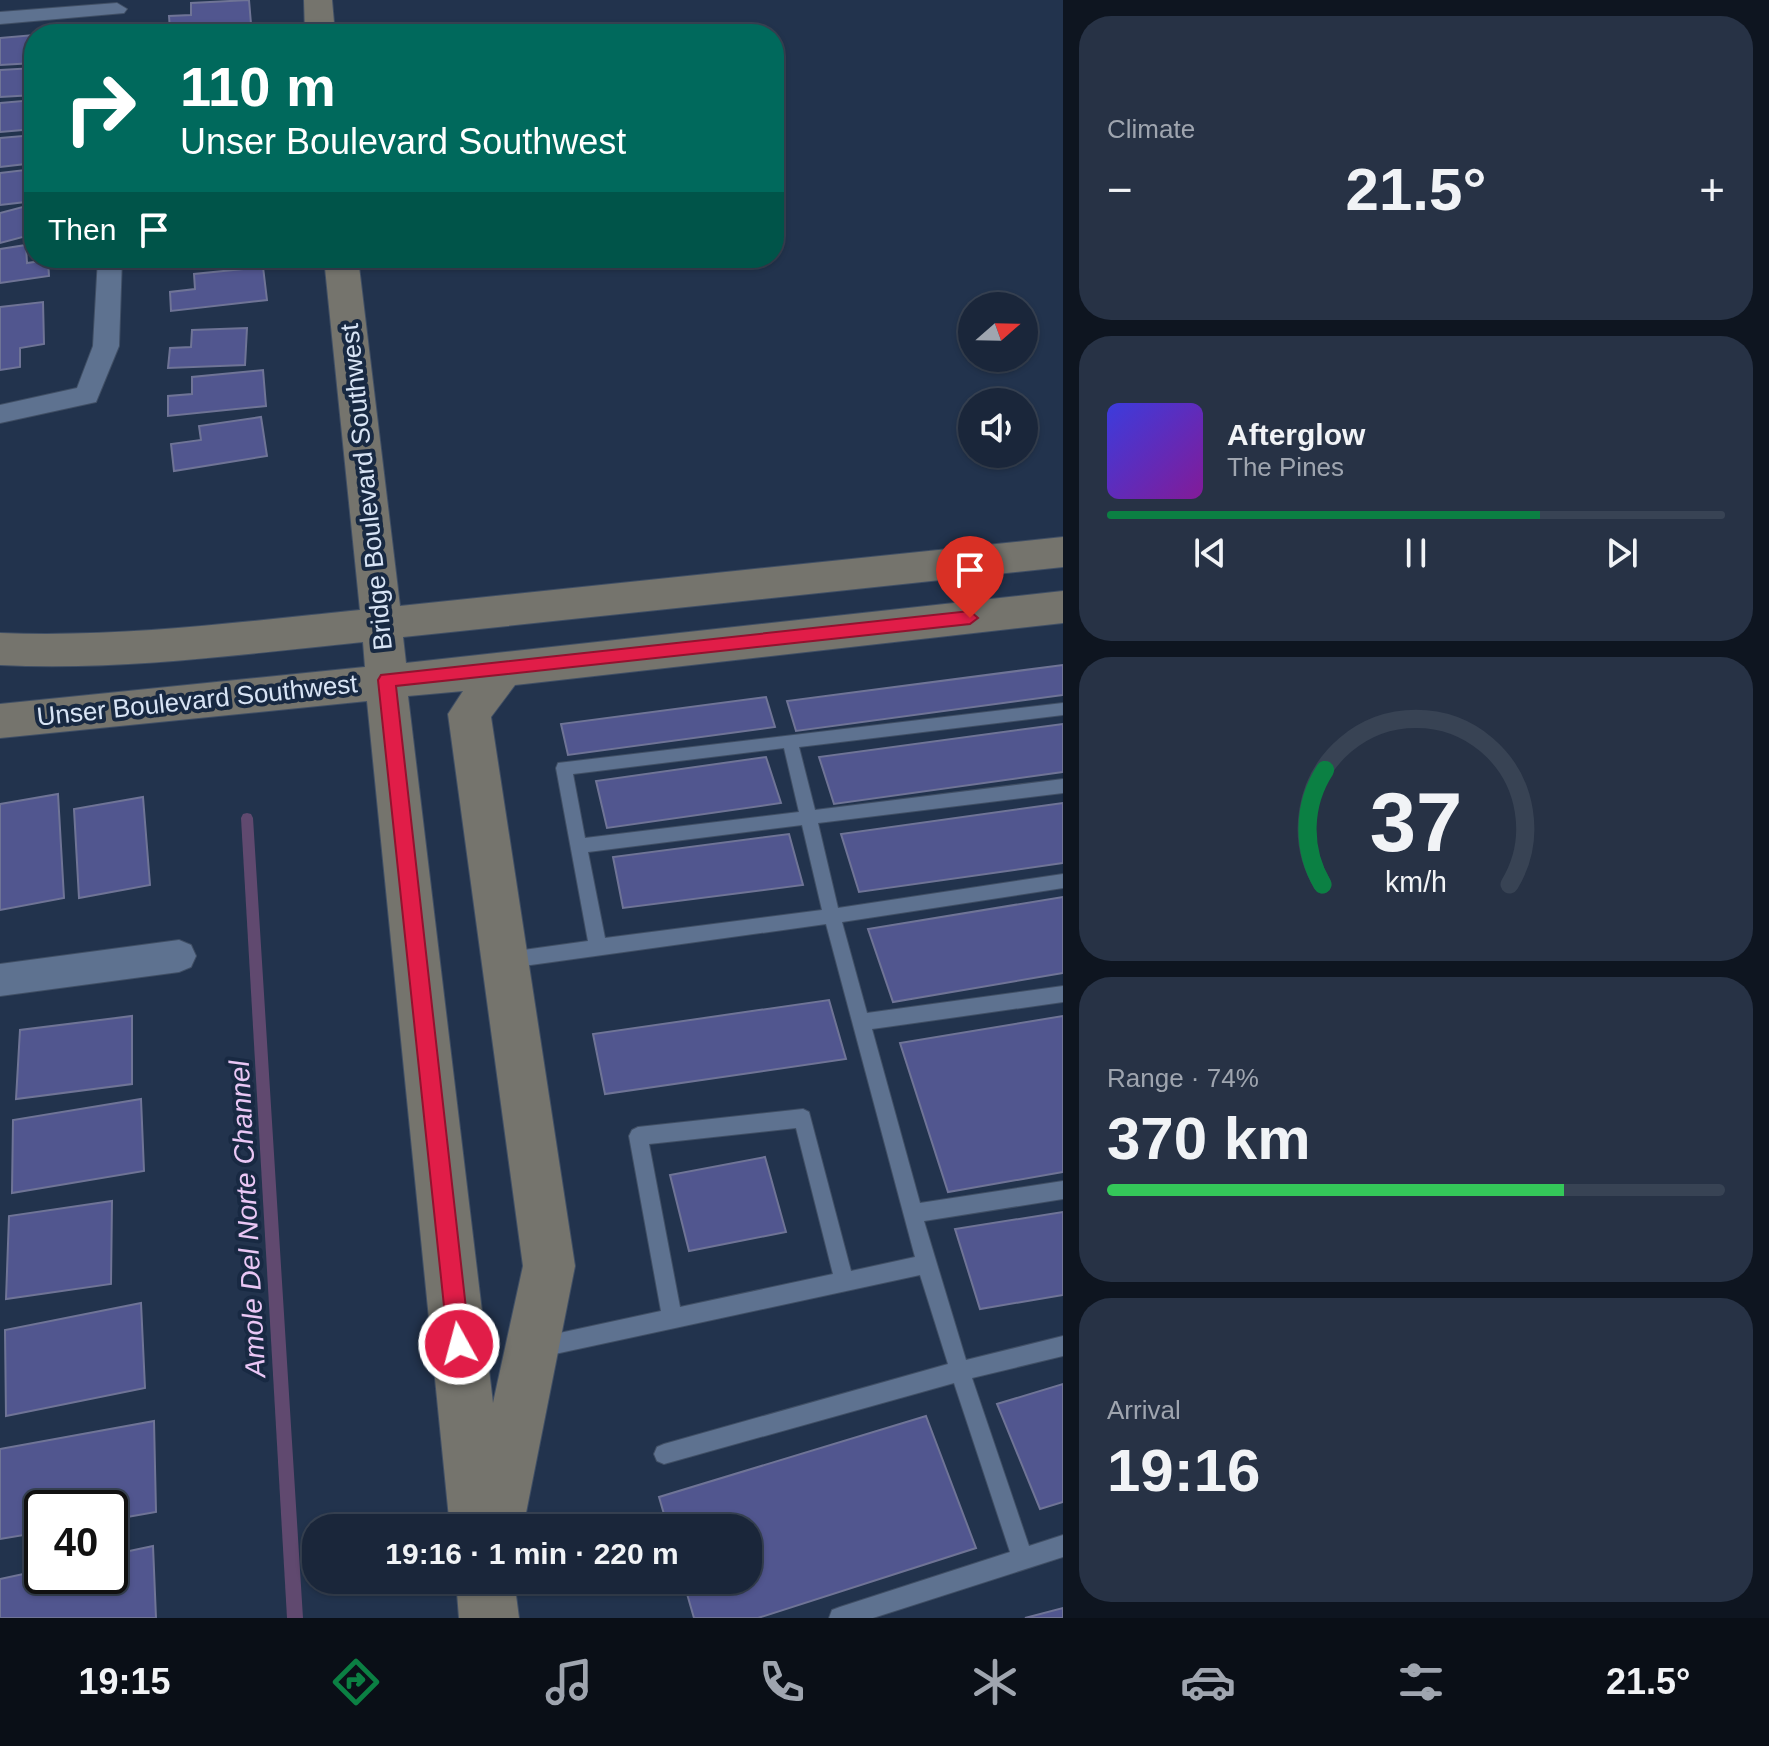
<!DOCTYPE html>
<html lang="en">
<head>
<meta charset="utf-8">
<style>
  :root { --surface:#1a263a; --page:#273245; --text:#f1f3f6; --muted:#9fa5af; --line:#384354; --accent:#0b8043 }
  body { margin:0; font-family:Arial,sans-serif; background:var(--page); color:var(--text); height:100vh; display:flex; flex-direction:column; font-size:30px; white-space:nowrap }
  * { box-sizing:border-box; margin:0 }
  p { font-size:26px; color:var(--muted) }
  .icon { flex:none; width:44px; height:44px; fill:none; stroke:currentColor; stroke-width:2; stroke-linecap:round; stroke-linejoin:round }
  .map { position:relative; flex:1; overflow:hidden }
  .side { display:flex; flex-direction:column; gap:16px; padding:16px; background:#0e1520; width:706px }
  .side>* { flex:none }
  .banner { position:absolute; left:24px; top:24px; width:760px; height:244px; border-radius:32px; box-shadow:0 2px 6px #0004,0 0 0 2px var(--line); background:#00695c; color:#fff; overflow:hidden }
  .needle { width:52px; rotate:70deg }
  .controls { position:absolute; left:958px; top:292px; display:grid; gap:16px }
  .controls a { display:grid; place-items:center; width:80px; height:80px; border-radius:50%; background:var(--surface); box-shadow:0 2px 6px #0004,0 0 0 2px var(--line); font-size:40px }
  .speed { position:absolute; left:24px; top:1490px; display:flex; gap:16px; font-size:40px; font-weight:700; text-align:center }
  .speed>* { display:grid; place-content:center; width:104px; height:104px; border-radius:50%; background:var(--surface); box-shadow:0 2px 6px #0004,0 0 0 2px var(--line); line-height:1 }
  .speed .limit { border:4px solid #111; border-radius:12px; background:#fff; color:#111 }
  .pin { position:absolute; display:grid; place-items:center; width:68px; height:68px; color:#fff; margin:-82px -34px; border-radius:50% 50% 50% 0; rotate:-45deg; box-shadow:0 0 8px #0007 }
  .pin .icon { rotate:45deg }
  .me { position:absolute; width:88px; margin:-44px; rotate:353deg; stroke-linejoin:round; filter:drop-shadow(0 0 6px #0008) }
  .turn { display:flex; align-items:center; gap:28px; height:168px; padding:0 24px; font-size:36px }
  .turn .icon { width:104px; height:104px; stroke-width:2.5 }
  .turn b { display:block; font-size:56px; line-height:68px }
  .then { display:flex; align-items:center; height:76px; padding:0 24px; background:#0003; gap:16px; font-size:30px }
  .big { font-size:60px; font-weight:700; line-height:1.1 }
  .side .widget { flex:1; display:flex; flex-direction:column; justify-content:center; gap:12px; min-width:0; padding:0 28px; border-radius:32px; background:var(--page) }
  .side .dial { align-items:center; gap:0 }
  .dial svg { height:208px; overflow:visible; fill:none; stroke:var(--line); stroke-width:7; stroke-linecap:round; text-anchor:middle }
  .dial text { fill:var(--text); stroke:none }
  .song { display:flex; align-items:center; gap:24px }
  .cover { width:96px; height:96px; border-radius:12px; background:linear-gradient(135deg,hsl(240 70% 55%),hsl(290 70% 35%)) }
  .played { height:8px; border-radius:4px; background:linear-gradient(90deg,var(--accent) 70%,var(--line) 70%) }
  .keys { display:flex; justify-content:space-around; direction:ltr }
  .heat { display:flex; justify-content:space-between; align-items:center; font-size:44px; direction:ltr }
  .charge { height:12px; border-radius:6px; background:linear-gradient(90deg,#34c759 74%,var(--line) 0) }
  .trip { position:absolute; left:302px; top:1514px; width:460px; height:80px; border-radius:32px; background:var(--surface); box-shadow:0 2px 6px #0004,0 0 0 2px var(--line); font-weight:700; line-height:80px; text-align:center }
  .tabs { display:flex; height:128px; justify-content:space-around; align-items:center; background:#0a0f17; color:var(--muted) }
  .tabs .icon { width:56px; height:56px }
  .tabs .active { color:var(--accent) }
  .tabs b { font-size:36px; color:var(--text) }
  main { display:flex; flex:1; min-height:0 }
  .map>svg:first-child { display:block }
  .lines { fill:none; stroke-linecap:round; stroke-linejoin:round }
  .stream { fill:#60496f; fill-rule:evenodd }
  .building { fill:#51568f; stroke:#6f7496; stroke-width:2 }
  .lane-casing { stroke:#404f65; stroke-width:2 }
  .street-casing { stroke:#404f65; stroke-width:2 }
  .secondary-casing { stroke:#404f65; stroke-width:2 }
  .lane { fill:#5e7290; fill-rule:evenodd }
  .street { fill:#5e7290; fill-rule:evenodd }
  .secondary { fill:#75746d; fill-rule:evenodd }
  .route { fill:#e11d48; stroke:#92132f; stroke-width:2 }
  .labels { text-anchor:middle; stroke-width:8; stroke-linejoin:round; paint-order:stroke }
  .street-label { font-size:26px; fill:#d8e4f5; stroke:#182942 }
  .water-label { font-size:28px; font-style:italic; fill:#eac7f5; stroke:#182942 }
</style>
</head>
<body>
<main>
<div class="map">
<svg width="1063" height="1618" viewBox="0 0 1063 1618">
  <rect width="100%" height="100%" fill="#22334d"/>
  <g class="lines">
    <!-- stream -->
    <path class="stream" d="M247,813L251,814L253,818L303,1618H287L241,818L243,814Z"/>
  </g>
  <!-- building -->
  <path class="building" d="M249,0L251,24L170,30L169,16L191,15V3Z
    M250,29L251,34H188Z
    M34,35V63L0,65V38Z
    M34,68V95L0,97V70Z
    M34,100V129L0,132V103Z
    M34,135V163L0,167V138Z
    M33,169L34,201L0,205V173Z
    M34,204V234L0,243V213Z
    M26,245L27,263L48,260L49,276L0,283V249Z
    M169,258H252V260L169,268Z
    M263,267L267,300L171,311L170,292L195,289L194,274Z
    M43,302L44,344L20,348V367L0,370V307Z
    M247,328L245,365L168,368L170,348L191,347L192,330Z
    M263,370L266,406L168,416V396L192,394V377Z
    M261,417L267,456L174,471L171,444L201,440L199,426Z
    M1063,665V695L796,731L787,701Z
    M766,697L775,727L568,755L561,724Z
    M1063,724V772L834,804L819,757Z
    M766,757L781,803L607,828L596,781Z
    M58,794L64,898L0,910V804Z
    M143,797L150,885L79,898L74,809Z
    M1063,803V863L859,892L841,834Z
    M789,834L803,885L623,908L613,857Z
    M1063,897V973L893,1002L868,929Z
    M829,1000L846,1059L605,1094L593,1034Z
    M132,1016V1084L16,1099L20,1030Z
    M1063,1016V1172L948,1192L900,1043Z
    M141,1099L144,1171L12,1193L13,1120Z
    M765,1157L786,1232L689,1251L670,1175Z
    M112,1201L111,1284L6,1299L9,1216Z
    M1063,1212V1295L980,1309L955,1229Z
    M141,1303L145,1388L6,1416L5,1330Z
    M1063,1384V1502L1040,1509L997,1404Z
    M926,1416L976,1548L758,1618H694L683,1580H748V1528H668L659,1497Z
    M154,1421L156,1512L110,1520V1508H42V1532L0,1539V1449Z
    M153,1546L156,1618H0V1579L42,1570V1576H110V1555Z
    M1063,1608V1618H1025Z"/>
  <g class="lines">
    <defs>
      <path id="lane" d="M1063,703V715L799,747L815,810L1063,779V793L818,823L838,908L1063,874V888L842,922L867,1013L1063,986V1002L872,1029L920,1203L1063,1181V1199L924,1221L966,1360L1063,1336V1356L972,1378L1029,1546L1063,1535V1557L873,1618H829L832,1610L840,1607L1010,1552L954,1383L664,1464L657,1461L654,1454L657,1447L664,1444L948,1364L920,1275L541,1357L534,1354L531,1347L534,1340L541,1337L661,1311L629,1136L632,1130L638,1127L803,1109L809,1112L851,1271L915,1257L826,924L509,968L503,965L500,960L503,955L509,952L588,941L556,768L558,763ZM784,748L799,812L585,838L573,774ZM802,825L822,910L605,938L588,852ZM796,1128L833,1274L680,1307L649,1144Z"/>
      <path id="street" d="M117,3L127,9L124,13L0,24V12Z
        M98,258H122L119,346L96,402L0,423V405L77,388L93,346Z
        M179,940L191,945L196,956L191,967L179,972L0,996V964Z"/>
      <path id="secondary" d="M304,0H332L335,34H305Z
        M324,258H358L400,606L1063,537V567L403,637L406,663L1063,591V623L515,685L491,717L575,1266L523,1528H450L367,701L0,738V704L365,667L363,642C242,654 122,671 0,665V633C121,638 240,622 360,610ZM463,691L448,714L523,1266L493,1403L408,696Z
        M456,1580H514L519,1618H459Z"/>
    </defs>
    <!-- lane casing -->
    <use href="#lane" class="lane-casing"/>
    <!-- street casing -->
    <use href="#street" class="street-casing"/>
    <!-- secondary casing -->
    <use href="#secondary" class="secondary-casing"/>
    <!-- lane -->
    <use href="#lane" class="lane"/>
    <!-- street -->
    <use href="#street" class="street"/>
    <!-- secondary -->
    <use href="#secondary" class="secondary"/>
  </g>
  <!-- route -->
  <path class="route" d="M970,611L978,618L970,624L396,686L470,1344L467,1352L459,1355L451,1352L448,1344L378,680L381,675Z"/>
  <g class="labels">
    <!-- street labels -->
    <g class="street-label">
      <text transform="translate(366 487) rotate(-96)" y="9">Bridge Boulevard Southwest</text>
      <text transform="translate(197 700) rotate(-6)" y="9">Unser Boulevard Southwest</text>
    </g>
    <!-- water labels -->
    <g class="water-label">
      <text transform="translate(247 1219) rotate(-93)" y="10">Amole Del Norte Channel</text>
    </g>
  </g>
</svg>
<div class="controls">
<a><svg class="needle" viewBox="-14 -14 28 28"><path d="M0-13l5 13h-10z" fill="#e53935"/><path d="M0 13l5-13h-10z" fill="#9fa5af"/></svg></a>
<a><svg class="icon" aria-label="sound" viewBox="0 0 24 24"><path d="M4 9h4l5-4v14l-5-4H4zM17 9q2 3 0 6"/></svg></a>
</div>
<div class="speed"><div class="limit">40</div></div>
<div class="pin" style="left:970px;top:618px;background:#d93025"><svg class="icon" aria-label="arrive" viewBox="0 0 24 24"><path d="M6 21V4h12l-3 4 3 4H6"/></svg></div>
<svg class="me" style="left:459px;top:1344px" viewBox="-20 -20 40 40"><circle r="17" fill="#e11d48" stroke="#fff" stroke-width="3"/><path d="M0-11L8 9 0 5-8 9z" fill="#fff"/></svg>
<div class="trip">19:16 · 1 min · 220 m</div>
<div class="banner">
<div class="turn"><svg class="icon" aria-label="right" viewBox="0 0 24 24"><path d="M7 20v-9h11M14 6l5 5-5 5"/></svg><div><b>110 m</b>Unser Boulevard Southwest</div></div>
<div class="then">Then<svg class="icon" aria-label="arrive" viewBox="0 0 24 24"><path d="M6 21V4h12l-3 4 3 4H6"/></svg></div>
</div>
</div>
<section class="side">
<div class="widget"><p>Climate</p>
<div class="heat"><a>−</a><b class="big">21.5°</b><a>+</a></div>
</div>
<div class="widget">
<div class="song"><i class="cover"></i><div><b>Afterglow</b><p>The Pines</p></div></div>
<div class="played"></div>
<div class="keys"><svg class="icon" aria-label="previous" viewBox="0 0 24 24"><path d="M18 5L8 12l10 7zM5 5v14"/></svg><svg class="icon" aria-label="pause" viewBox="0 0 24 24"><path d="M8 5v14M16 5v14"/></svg><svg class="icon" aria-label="next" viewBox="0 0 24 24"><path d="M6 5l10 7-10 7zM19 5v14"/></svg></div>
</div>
<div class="widget dial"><svg viewBox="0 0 100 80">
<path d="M14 69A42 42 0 1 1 86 69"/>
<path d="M14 69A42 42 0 0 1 15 25" stroke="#0b8043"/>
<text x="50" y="56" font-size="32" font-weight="700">37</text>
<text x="50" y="72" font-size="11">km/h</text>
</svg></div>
<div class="widget"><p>Range · 74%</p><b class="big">370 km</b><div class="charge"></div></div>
<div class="widget"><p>Arrival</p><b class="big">19:16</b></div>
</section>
</main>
<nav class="tabs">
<b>19:15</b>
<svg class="icon active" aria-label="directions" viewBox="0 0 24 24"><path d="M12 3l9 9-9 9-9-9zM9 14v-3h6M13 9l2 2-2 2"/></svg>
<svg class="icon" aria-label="music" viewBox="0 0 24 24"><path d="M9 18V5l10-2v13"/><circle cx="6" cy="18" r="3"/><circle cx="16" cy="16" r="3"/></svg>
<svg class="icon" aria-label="phone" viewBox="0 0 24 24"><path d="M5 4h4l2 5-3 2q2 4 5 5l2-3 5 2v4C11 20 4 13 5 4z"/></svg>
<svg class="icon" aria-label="climate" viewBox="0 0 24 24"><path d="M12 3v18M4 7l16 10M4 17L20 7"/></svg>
<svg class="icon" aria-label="car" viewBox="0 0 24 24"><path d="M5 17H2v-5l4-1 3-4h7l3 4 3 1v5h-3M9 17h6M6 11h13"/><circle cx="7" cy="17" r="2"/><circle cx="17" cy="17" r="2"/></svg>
<svg class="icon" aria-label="filters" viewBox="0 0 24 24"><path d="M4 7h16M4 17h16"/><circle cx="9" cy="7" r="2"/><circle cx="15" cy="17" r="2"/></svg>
<b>21.5°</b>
</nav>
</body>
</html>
